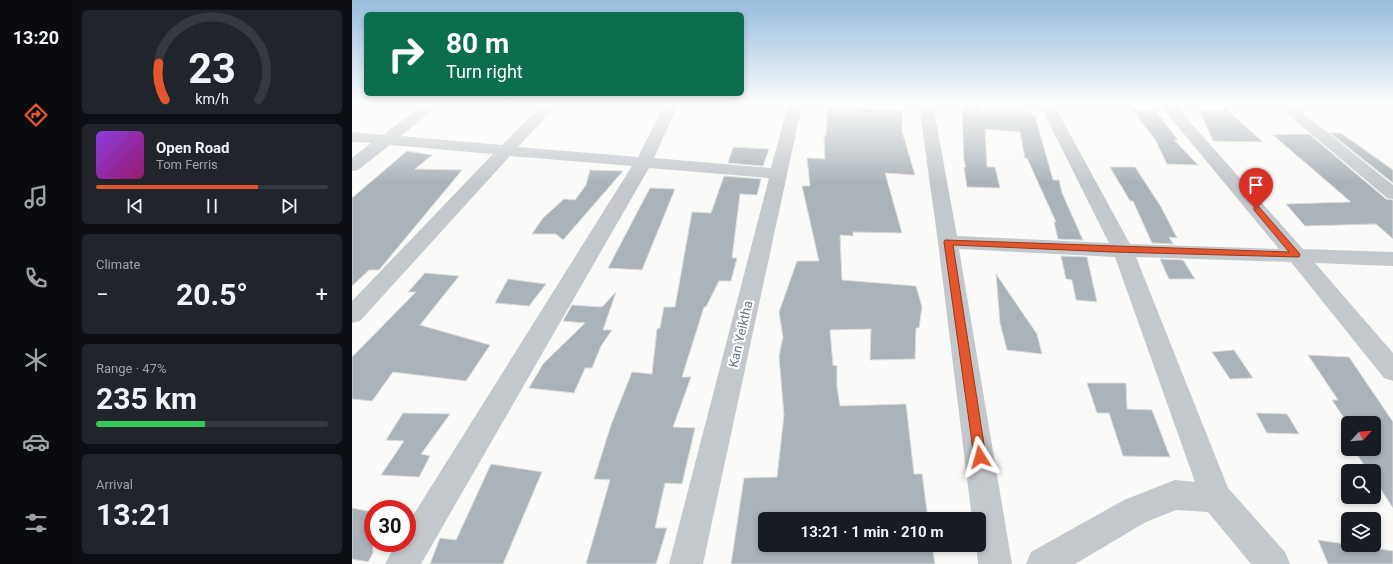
<!DOCTYPE html>
<html lang="en">
<head>
<meta charset="utf-8">
<style>
  :root { --surface:#171b24; --page:#20242c; --text:#f1f3f6; --muted:#9ea1a6; --line:#363941; --accent:#e4572e }
  body { margin:0; font-family:Roboto,sans-serif; background:var(--page); color:var(--text); height:100vh; display:flex; flex-direction:column; font-size:15px; white-space:nowrap }
  * { box-sizing:border-box; margin:0 }
  p { font-size:13px; color:var(--muted) }
  .icon { flex:none; width:22px; height:22px; fill:none; stroke:currentColor; stroke-width:2; stroke-linecap:round; stroke-linejoin:round }
  .map { position:relative; flex:1; overflow:hidden }
  .sheet { display:flex; flex-direction:column; gap:10px; padding:10px; background:#0d0f14; width:280px }
  .sheet>* { flex:none }
  .hud { position:absolute; left:12px; top:12px; width:380px; height:84px; border-radius:6px; box-shadow:0 2px 6px #0003; background:#0b6e4f; color:#fff; overflow:hidden }
  .needle { width:26px; rotate:64deg }
  .fabs { position:absolute; left:989px; top:416px; display:grid; gap:8px }
  .fabs a { display:grid; place-items:center; width:40px; height:40px; border-radius:6px; background:var(--surface); box-shadow:0 2px 6px #0003; font-size:20px }
  .speed { position:absolute; left:12px; top:500px; display:flex; gap:8px; font-size:20px; font-weight:700; text-align:center }
  .speed>* { display:grid; place-content:center; width:52px; height:52px; border-radius:50%; background:var(--surface); box-shadow:0 2px 6px #0003; line-height:1 }
  .speed .limit { border:6px solid #d22; background:#fff; color:#111 }
  .pin { position:absolute; display:grid; place-items:center; width:34px; height:34px; color:#fff; margin:-41px -17px; border-radius:50% 50% 50% 0; rotate:-45deg; box-shadow:0 0 4px #0007 }
  .pin .icon { rotate:45deg }
  .me { position:absolute; width:44px; margin:-22px; rotate:352deg; stroke-linejoin:round; filter:drop-shadow(0 0 3px #0008) }
  .turn { display:flex; align-items:center; gap:14px; height:84px; padding:0 16px; font-size:18px }
  .turn .icon { width:52px; height:52px; stroke-width:2.5 }
  .turn b { display:block; font-size:28px; line-height:34px }
  .big { font-size:30px; font-weight:700; line-height:1.1 }
  .sheet .card { flex:1; display:flex; flex-direction:column; justify-content:center; gap:6px; min-width:0; padding:0 14px; border-radius:6px; background:var(--page) }
  .sheet .dial { align-items:center; gap:0 }
  .dial svg { height:104px; overflow:visible; fill:none; stroke:var(--line); stroke-width:7; stroke-linecap:round; text-anchor:middle }
  .dial text { fill:var(--text); stroke:none }
  .song { display:flex; align-items:center; gap:12px }
  .cover { width:48px; height:48px; border-radius:6px; background:linear-gradient(135deg,hsl(270 70% 55%),hsl(320 70% 35%)) }
  .played { height:4px; border-radius:2px; background:linear-gradient(90deg,var(--accent) 70%,var(--line) 70%) }
  .keys { display:flex; justify-content:space-around; direction:ltr }
  .heat { display:flex; justify-content:space-between; align-items:center; font-size:22px; direction:ltr }
  .charge { height:6px; border-radius:3px; background:linear-gradient(90deg,#34c759 47%,var(--line) 0) }
  .trip { position:absolute; left:406px; top:512px; width:228px; height:40px; border-radius:6px; background:var(--surface); box-shadow:0 2px 6px #0003; font-weight:700; line-height:40px; text-align:center }
  main { display:flex; flex:1; min-height:0 }
  .menu { display:flex; flex-direction:column; width:72px; justify-content:space-around; align-items:center; background:#090b0e; color:var(--muted) }
  .menu .icon { width:28px; height:28px }
  .menu .active { color:var(--accent) }
  .menu b { font-size:18px; color:var(--text) }
  .map>svg:first-child { display:block }
  .building { fill:#aab3b9; stroke:#dcdcda }
  .lines { fill:none; stroke-linecap:round; stroke-linejoin:round }
  .minor { fill:#c3c8cc; fill-rule:evenodd }
  .route { fill:#e4572e; stroke:#94391e }
  .labels { text-anchor:middle; stroke-width:4; stroke-linejoin:round; paint-order:stroke }
  .street-label { font-size:13px; fill:#657683; stroke:#fff }
</style>
</head>
<body>
<main>
<nav class="menu">
<b>13:20</b>
<svg class="icon active" aria-label="directions" viewBox="0 0 24 24"><path d="M12 3l9 9-9 9-9-9zM9 14v-3h6M13 9l2 2-2 2"/></svg>
<svg class="icon" aria-label="music" viewBox="0 0 24 24"><path d="M9 18V5l10-2v13"/><circle cx="6" cy="18" r="3"/><circle cx="16" cy="16" r="3"/></svg>
<svg class="icon" aria-label="phone" viewBox="0 0 24 24"><path d="M5 4h4l2 5-3 2q2 4 5 5l2-3 5 2v4C11 20 4 13 5 4z"/></svg>
<svg class="icon" aria-label="climate" viewBox="0 0 24 24"><path d="M12 3v18M4 7l16 10M4 17L20 7"/></svg>
<svg class="icon" aria-label="car" viewBox="0 0 24 24"><path d="M5 17H2v-5l4-1 3-4h7l3 4 3 1v5h-3M9 17h6M6 11h13"/><circle cx="7" cy="17" r="2"/><circle cx="17" cy="17" r="2"/></svg>
<svg class="icon" aria-label="filters" viewBox="0 0 24 24"><path d="M4 7h16M4 17h16"/><circle cx="9" cy="7" r="2"/><circle cx="15" cy="17" r="2"/></svg>
</nav>
<section class="sheet">
<div class="card dial"><svg viewBox="0 0 100 80">
<path d="M14 69A42 42 0 1 1 86 69"/>
<path d="M14 69A42 42 0 0 1 9 41" stroke="#e4572e"/>
<text x="50" y="56" font-size="32" font-weight="700">23</text>
<text x="50" y="72" font-size="11">km/h</text>
</svg></div>
<div class="card">
<div class="song"><i class="cover"></i><div><b>Open Road</b><p>Tom Ferris</p></div></div>
<div class="played"></div>
<div class="keys"><svg class="icon" aria-label="previous" viewBox="0 0 24 24"><path d="M18 5L8 12l10 7zM5 5v14"/></svg><svg class="icon" aria-label="pause" viewBox="0 0 24 24"><path d="M8 5v14M16 5v14"/></svg><svg class="icon" aria-label="next" viewBox="0 0 24 24"><path d="M6 5l10 7-10 7zM19 5v14"/></svg></div>
</div>
<div class="card"><p>Climate</p>
<div class="heat"><a>−</a><b class="big">20.5°</b><a>+</a></div>
</div>
<div class="card"><p>Range · 47%</p><b class="big">235 km</b><div class="charge"></div></div>
<div class="card"><p>Arrival</p><b class="big">13:21</b></div>
</section>
<div class="map">
<svg width="1041" height="564" viewBox="0 0 1041 564">
  <rect width="100%" height="100%" fill="#fafaf8"/>
  <!-- building -->
  <path class="building" d="M476,106H499V108L551,109L550,131L563,175L533,173L550,233L501,232V236L488,235L490,280L564,286L570,307L567,328H564L563,359L518,360L519,329L478,330L481,365L485,366V387L488,406L554,404L562,474H570L576,519H413V545H580L583,564H379L392,478L425,477L432,415L427,356L431,337L427,312L445,261H467L450,186H458L455,158L473,159L472,136H474Z
    M610,106H628L629,111H678L680,116H683L701,180H707L710,193L731,240L706,239L702,222H704L675,158H673L668,132L633,129L635,167H643L648,188L615,187L612,167H614L612,161Z
    M779,109L803,110L826,140H822L846,165L815,164L803,139Z
    M847,109H874L911,142L861,141Z
    M978,133H989L1041,170V183Z
    M957,134L1034,199L1041,200V239L1024,224L953,226L934,204L999,202L921,135Z
    M381,147L417,149L411,166L376,163Z
    M55,151L80,155L63,169L110,170L27,270H17L0,286V198Z
    M758,167H783L809,207L825,238L817,237L821,244L800,243L781,201H778Z
    M238,170L271,171L211,240L204,234H180L191,218L212,199L223,200L234,185Z
    M372,176L409,179L405,195L388,194L380,258H385L379,281H367L354,307H352L330,377H339L321,427L343,428L330,484L313,483L303,528H315L304,564H234L258,480L242,479L259,425L280,372L300,374L305,329L308,328L312,307H323L340,212L359,213Z
    M298,188L323,189L290,270L256,268Z
    M709,256L735,257L745,302L724,300L720,280L714,279Z
    M808,259L831,260L843,279H817Z
    M73,273L107,276L68,325L138,345L114,381L41,372L20,401L0,399V357L64,292H56Z
    M644,274L685,334L690,354L655,350L648,323Z
    M156,279L194,284L177,306L143,303Z
    M264,292L251,330H260L249,346L240,368H233L222,393L177,388L191,364L233,323L211,321L220,305L250,307Z
    M882,350L901,378L878,379L860,352Z
    M956,355L997,357L1041,422V508L1022,479V471H1016L1003,451L1014,452L1013,449H1022V423L996,424L980,400H986Z
    M735,383H774L775,409L800,410L818,457L771,456L757,413H745Z
    M51,413L98,414L69,454L78,456L67,477L29,475L52,441L34,440Z
    M904,413L935,414L947,434L915,433Z
    M139,464L190,472L151,564H78L88,538L104,540Z
    M0,508L21,512V553L16,562L0,559Z
    M966,540L1041,551V564H976Z"/>
  <g class="lines">
    <!-- minor -->
    <path class="minor" d="M71,105H87L49,136L150,145L190,105H205L166,147L286,157L312,105H326L302,158L419,168L436,105H450L351,564H317L417,178L297,168L69,564H33L44,543H55V525L280,166L158,156L8,321L0,323V301L141,154L38,145L6,170L0,171V158L19,143L0,142V132L31,135Z
      M567,105H581L605,236L757,243L688,105H702L778,244L927,249L808,105H823L951,249L1041,252V266L963,263L1041,353V381L1032,378L939,262L784,257L876,488L933,552L938,564H899L856,512L824,510L794,522L723,564H674L679,552L772,500L823,480L843,482L763,257L607,249L660,564H626L624,545H627V519H620L586,242Z
      M925,105H941L1041,185V199L1035,198Z"/>
  </g>
  <!-- sky -->
  <linearGradient id="sky" x2="0" y2="1"><stop stop-color="#96bcdc"/><stop offset="0.57" stop-color="#fdfdfc"/><stop offset="1" stop-color="#fdfdfc" stop-opacity="0"/></linearGradient>
  <rect width="1041" height="184" fill="url(#sky)"/>
  <!-- route -->
  <path class="route" d="M904,206L907,207L947,253L948,255L947,257L760,252L601,245L634,457L632,461L628,462L623,461L622,457L592,242L593,240L937,252L902,210V207Z"/>
  <g class="labels">
    <!-- street labels -->
    <g class="street-label">
      <text transform="translate(388 334) rotate(-77)" y="5">Kan Yeiktha</text>
    </g>
  </g>
</svg>
<div class="fabs">
<a><svg class="needle" viewBox="-14 -14 28 28"><path d="M0-13l5 13h-10z" fill="#e53935"/><path d="M0 13l5-13h-10z" fill="#9ea1a6"/></svg></a>
<a><svg class="icon" aria-label="search" viewBox="0 0 24 24"><circle cx="10" cy="10" r="6"/><path d="M15 15l6 6"/></svg></a>
<a><svg class="icon" aria-label="layers" viewBox="0 0 24 24"><path d="M12 4l9 5-9 5-9-5zM3 14l9 5 9-5"/></svg></a>
</div>
<div class="speed"><div class="limit">30</div></div>
<div class="pin" style="left:904px;top:209px;background:#d93025"><svg class="icon" aria-label="arrive" viewBox="0 0 24 24"><path d="M6 21V4h12l-3 4 3 4H6"/></svg></div>
<svg class="me" style="left:628px;top:457px" viewBox="-20 -20 40 40"><path d="M0-17L14 15 0 8-14 15z" fill="#e4572e" stroke="#fff" stroke-width="4"/></svg>
<div class="trip">13:21 · 1 min · 210 m</div>
<div class="hud">
<div class="turn"><svg class="icon" aria-label="right" viewBox="0 0 24 24"><path d="M7 20v-9h11M14 6l5 5-5 5"/></svg><div><b>80 m</b>Turn right</div></div>
</div>
</div>
</main>
</body>
</html>
